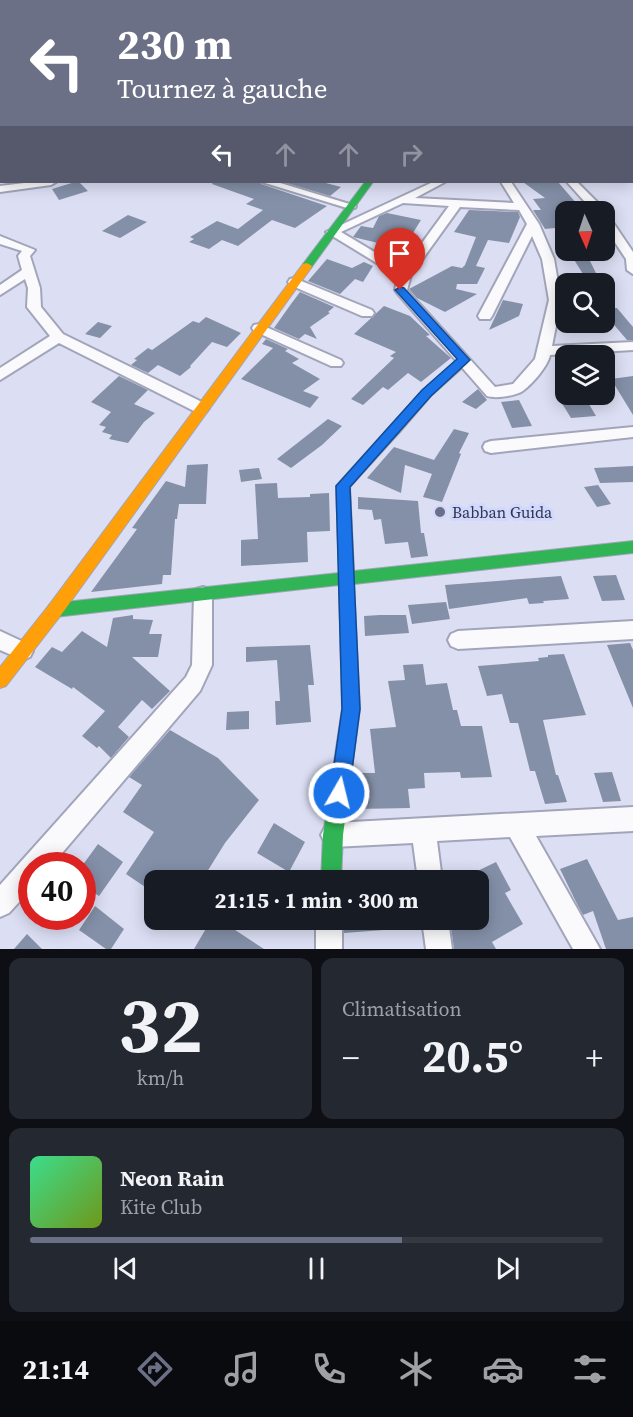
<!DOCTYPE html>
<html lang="fr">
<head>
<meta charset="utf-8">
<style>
  :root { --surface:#171b24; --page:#242831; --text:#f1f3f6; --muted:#9ea1a6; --line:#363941; --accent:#6c7087 }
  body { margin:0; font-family:"Source Serif 4",serif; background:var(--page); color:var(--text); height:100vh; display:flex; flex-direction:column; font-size:22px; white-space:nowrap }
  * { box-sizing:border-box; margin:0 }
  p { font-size:20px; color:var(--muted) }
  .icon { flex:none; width:33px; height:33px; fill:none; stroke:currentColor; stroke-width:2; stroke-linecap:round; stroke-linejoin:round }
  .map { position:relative; height:949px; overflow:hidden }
  .details { display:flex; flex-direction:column; gap:9px; padding:9px; background:#0d0f14; flex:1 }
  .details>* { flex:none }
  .guide { position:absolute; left:0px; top:0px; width:633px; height:183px; box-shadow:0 3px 15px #0003; background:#6c7087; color:#fff; overflow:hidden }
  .needle { width:39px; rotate:177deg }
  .buttons { position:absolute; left:555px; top:201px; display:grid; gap:12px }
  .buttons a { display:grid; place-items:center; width:60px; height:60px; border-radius:12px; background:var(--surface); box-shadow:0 3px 15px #0003; font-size:30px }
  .speed { position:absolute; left:18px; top:852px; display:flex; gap:12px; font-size:30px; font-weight:700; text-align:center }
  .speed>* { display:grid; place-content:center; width:78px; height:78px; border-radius:50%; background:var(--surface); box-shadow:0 3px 15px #0003; line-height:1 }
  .speed .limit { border:9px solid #d22; background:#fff; color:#111 }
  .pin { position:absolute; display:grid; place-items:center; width:51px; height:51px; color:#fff; margin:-62px -26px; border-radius:50% 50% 50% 0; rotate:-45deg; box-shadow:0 0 6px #0007 }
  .pin .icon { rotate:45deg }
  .me { position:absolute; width:66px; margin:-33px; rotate:8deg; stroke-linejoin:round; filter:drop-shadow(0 0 4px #0008) }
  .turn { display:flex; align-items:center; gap:21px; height:126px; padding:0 18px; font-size:27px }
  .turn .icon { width:78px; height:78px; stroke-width:2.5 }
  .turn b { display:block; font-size:42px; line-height:51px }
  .lanes { display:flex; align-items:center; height:57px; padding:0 18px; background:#0003; justify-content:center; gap:30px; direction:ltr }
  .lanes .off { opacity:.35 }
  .big { font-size:45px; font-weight:700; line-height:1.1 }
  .details .tile { flex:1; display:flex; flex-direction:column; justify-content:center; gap:9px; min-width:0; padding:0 21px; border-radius:12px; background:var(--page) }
  .details .dial { align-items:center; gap:0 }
  .dial b { font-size:78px; line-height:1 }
  .song { display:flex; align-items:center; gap:18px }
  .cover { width:72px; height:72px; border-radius:9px; background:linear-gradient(135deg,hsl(150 70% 55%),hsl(80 70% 35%)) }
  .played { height:6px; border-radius:3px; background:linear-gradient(90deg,var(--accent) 65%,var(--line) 65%) }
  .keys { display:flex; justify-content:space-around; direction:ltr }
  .heat { display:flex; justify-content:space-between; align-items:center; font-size:33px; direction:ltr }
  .details .tiles { flex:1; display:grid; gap:9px; grid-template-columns:1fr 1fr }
  .tile:last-child { grid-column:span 2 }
  .trip { position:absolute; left:144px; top:870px; width:345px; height:60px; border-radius:12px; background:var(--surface); box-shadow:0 3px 15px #0003; font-weight:700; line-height:60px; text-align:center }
  .dock { display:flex; height:96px; justify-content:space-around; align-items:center; background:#090b0e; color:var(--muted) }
  .dock .icon { width:42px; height:42px }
  .dock .selected { color:var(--accent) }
  .dock b { font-size:27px; color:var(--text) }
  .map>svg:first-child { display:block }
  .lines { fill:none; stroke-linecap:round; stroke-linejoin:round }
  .stream { stroke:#959ee1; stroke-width:2 }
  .building { fill:#8490a8 }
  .street-casing { stroke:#a2a5b9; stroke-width:4 }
  .fast-casing { stroke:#a2a5b9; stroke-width:2 }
  .slow-casing { stroke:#a2a5b9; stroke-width:2 }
  .street { fill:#fafafd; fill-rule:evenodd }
  .fast { fill:#30b455; fill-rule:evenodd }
  .slow { fill:#ff9f0a; fill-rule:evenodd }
  .route { fill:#1a73e8; stroke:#114b97; stroke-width:1.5 }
  .poi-dot { fill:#6c7087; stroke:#d1d8fe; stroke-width:2 }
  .labels { text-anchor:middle; stroke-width:6; stroke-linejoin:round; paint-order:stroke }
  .poi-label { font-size:16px; fill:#30344c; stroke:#d1d8fe; text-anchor:start }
</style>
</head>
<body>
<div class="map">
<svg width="633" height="949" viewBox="0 0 633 949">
  <rect width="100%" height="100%" fill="#dcdff4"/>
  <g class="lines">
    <!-- stream -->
    <path class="stream" d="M494,0L503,2
      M546,2L550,0"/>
  </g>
  <!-- building -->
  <path class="building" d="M75,182H79L88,191L59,200L52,189Z
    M213,182H260L261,184L327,206L295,228L272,220L238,246L222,240L209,249L189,242L194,239L190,237L217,221L238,229L263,210L246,204L254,199L212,184Z
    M283,182H322L341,187L330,196Z
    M523,182H558L583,211L566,212V246L555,228L545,229L533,210H541L533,199L545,198Z
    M469,210L518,212L520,217L509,243L488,240L476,266L485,268L477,284H457L456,289L477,294L445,312L417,298L409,289L452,266L462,268L465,265L476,237L454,232Z
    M387,213L421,220L403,249L353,237L361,226L373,228L379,216Z
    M128,215L147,222L120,238L102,231Z
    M568,250H579L589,259L596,273L583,274Z
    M327,259L352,268L364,262L373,266L363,282L355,279L340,294L308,281Z
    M300,292L334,307L328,312L330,313L310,327L317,339L305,334L299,339L274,328L291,304L294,306L291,304Z
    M503,300L523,304L519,316L489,330Z
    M384,306L410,316L430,335L426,336L451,358L421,382L408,373L388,390L383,387L363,405L351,399L394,358L390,356L396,352L354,334Z
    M617,308L633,327V340H627L604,313V309Z
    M206,317L241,333L227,347L212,342L190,366L191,367L180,376L158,365L148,373L131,365L137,360L134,359L148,348L152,350L193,321L199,323Z
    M98,322L112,326L100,338L85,334Z
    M266,339L288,349L285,351L299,359L292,363L320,379L303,391L319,397L310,408L241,379L273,348L262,344Z
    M119,376L148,390L134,404L155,413L144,422L128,443L109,439L112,435L102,432L106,427L99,425L111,412L91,402Z
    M633,376V415L611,379Z
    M478,389L487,400L476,409L462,402Z
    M583,394L596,416L571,418L558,397Z
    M519,400L532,426L512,428L501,402Z
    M328,419L342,426L322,445L291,468L277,459Z
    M454,429L469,433L459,453L461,454L442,502L423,497L432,474L405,465L401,493L367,478L394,447L434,460Z
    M208,464L206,504H179L177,519H175L171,575H163L162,584L91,592L137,529L132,528L166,481L185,487L187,465Z
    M633,466V482L600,483L594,468Z
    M259,468L262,479L241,482L239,470Z
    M277,483L278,498L310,497V494L329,493L330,531L307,532L308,562L241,566V540L258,539L255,484Z
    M598,485L611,504L597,507L584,487Z
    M358,497L418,501L421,533H424L428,556L411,558L408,542L385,544L381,519L374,520L372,510L358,509Z
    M616,575L625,600L602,601L593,576Z
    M561,576L569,599L543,601L544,603L529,604L527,598L449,609L445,585Z
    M446,602L450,619L412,624L408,605Z
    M133,615V619L153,620L149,634H162L158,657H132L170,691L152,709L142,700L118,727L129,737L111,758L99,746L97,748L82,736L105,711L73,687L72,689L35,667L52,647L62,652L82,631L107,647L113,618Z
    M380,615H406L409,633L365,636L364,616Z
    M630,643L633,650V708L607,645Z
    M310,645L314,685H308L311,722L276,725L275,701H280L277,660L246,662V647Z
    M564,654L586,715L543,720L556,775H558L567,802L545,804L535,771H530L518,723H510L502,694L487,696L478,666L539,661L538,658L548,657V655Z
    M423,664L426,685L447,683L453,710H457L461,726H482L492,777L461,778L460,772L424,773L425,788L408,789L410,808L357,809L361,773H375L370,729L396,727L388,681L405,680L403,665Z
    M249,711V729L226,730L227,712Z
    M170,730L218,758L259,800L225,843L202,880H154L151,891L126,874L154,832L123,812L142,785L129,777Z
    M612,772L621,801L603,802L594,773Z
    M274,823L305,842L289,872L257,853Z
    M98,844L123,862L99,896L82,885V866Z
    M587,859L618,920L633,917V949H606L593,911L583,915L578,906L560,869Z
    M496,862L511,890L505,893L523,924L492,942L496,949H454L450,920H478V880H459Z
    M95,906L124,929L111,949H106L79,930Z
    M211,920H220L264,949H194Z
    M344,920H397V929L344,933Z
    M27,934L42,949H14Z"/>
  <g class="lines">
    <defs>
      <path id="street" d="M571,0H586L568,2Z
        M32,182H56L51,185L0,192V186Z
        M262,182H277L356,206L355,208H347Z
        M433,182H445L415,198L514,203L501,182H511L539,224L554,259L561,300L552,346L633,342V350L550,355C548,366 533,383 524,390C517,396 495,399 487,396L397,293L395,290L398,276L326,232ZM403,203L449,206L403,269L341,232ZM460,207L519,210L527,224L478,316L480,319H490L492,316L532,236L542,259L549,300L535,359L513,384L495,387L407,290L411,275Z
        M567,182H577L605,210V214L608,215L633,252V274L627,270L626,259L604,226V212H594Z
        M0,236L35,250L30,256L40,288L41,307L63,334L206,404L209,408L206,412H196L59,343L0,380V368L50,336L27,307L28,288L25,279L0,295V285L22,270L18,256L22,251L0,244Z
        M294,278L372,310L374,313L372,316H362L290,285L288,282L290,279Z
        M259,324L341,360L343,363L341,366H331L254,331L252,328L254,325Z
        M633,427V437L491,453L485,451L483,447L485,443L491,441Z
        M203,587L210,589L212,595V665L200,691L51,866H32V888L9,913L0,917V885L186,677L192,665L194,595L196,589Z
        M633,621V639L458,649L451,646L448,640L451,634L458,631Z
        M0,631L30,645L33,651L30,657L23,660L0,650Z
        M633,807V831L536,836L600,949H573L510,837L437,841L442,880H418L413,843L333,847L325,843L321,835L325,827L333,823Z
        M316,920H342V949H316Z
        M422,920H448L452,949H426Z"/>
      <path id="fast" d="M365,182H373L311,268H303V264Z
        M395,425L400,426L401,429L400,432L350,487L354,571L633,541V553L354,584L360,709L343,835L341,880H321L323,835L342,709L339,585L55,617L49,615L47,610L49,605L55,603L339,573L336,486L390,426Z"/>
      <path id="slow" d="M307,263L312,266L311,268L61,615L6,686L0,688V667L49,605L303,264Z
        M464,356L470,360L468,363L431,396L400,432H390L389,429L390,426L423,390L460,357Z"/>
    </defs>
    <!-- street casing -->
    <use href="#street" class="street-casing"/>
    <!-- fast casing -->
    <use href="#fast" class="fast-casing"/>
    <!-- slow casing -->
    <use href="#slow" class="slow-casing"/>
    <!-- street -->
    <use href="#street" class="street"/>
    <!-- fast -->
    <use href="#fast" class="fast"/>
    <!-- slow -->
    <use href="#slow" class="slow"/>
  </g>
  <!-- route -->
  <path class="route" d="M400,287L404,288L470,360L431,396L350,487L360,709L349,793L346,800L339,802L332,800L330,793L342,709L336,486L422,390L457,359L397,292L395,290Z"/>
  <!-- markers -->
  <circle class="poi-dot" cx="440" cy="512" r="6"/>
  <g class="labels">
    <!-- poi labels -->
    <g class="poi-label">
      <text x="452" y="518">Babban Guida</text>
    </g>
  </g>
</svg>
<div class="buttons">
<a><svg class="needle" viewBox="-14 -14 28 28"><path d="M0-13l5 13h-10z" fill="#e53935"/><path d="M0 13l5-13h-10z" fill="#9ea1a6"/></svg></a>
<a><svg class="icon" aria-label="search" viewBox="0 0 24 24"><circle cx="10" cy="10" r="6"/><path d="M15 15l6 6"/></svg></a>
<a><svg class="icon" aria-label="layers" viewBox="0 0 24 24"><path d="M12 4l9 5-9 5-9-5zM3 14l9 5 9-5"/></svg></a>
</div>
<div class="speed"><div class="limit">40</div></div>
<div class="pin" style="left:400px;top:290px;background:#d93025"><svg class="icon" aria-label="arrive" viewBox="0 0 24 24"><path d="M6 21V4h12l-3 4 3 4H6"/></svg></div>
<svg class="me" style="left:339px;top:793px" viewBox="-20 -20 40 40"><circle r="17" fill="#1a73e8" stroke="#fff" stroke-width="3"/><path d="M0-11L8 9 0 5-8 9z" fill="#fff"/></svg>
<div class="trip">21:15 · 1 min · 300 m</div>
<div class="guide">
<div class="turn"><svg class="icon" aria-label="left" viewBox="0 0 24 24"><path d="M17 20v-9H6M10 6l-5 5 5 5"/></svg><div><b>230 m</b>Tournez à gauche</div></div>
<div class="lanes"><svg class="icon" aria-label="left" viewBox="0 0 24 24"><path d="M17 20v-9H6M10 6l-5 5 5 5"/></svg><svg class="icon off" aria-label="ahead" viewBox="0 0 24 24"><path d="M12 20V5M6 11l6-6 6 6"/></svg><svg class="icon off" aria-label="ahead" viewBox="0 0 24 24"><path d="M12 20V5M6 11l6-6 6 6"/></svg><svg class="icon off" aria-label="right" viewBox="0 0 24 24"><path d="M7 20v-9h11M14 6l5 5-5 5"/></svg></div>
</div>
</div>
<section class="details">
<div class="tiles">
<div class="tile dial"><b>32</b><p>km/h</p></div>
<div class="tile"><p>Climatisation</p>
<div class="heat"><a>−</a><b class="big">20.5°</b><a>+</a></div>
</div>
<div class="tile">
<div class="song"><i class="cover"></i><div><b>Neon Rain</b><p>Kite Club</p></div></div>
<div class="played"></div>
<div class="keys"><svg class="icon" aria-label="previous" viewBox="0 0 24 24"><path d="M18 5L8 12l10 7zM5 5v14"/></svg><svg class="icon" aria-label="pause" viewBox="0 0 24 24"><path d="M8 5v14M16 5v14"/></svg><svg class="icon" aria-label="next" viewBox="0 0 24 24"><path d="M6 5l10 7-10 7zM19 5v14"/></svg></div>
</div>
</div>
</section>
<nav class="dock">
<b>21:14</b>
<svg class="icon selected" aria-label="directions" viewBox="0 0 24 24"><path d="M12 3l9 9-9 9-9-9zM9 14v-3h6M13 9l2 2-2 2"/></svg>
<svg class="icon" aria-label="music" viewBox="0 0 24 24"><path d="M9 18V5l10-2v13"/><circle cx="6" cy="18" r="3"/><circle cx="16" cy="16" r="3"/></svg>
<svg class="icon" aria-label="phone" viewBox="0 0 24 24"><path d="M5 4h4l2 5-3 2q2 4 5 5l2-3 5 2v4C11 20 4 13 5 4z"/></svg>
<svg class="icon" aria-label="climate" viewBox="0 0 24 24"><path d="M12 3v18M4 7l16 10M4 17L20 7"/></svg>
<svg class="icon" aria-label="car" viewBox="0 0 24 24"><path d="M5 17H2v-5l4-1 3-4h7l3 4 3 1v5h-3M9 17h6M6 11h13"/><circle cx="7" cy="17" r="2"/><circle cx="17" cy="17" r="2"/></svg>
<svg class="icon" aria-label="filters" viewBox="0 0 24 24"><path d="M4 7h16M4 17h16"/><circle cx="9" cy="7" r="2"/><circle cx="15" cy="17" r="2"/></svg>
</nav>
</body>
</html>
